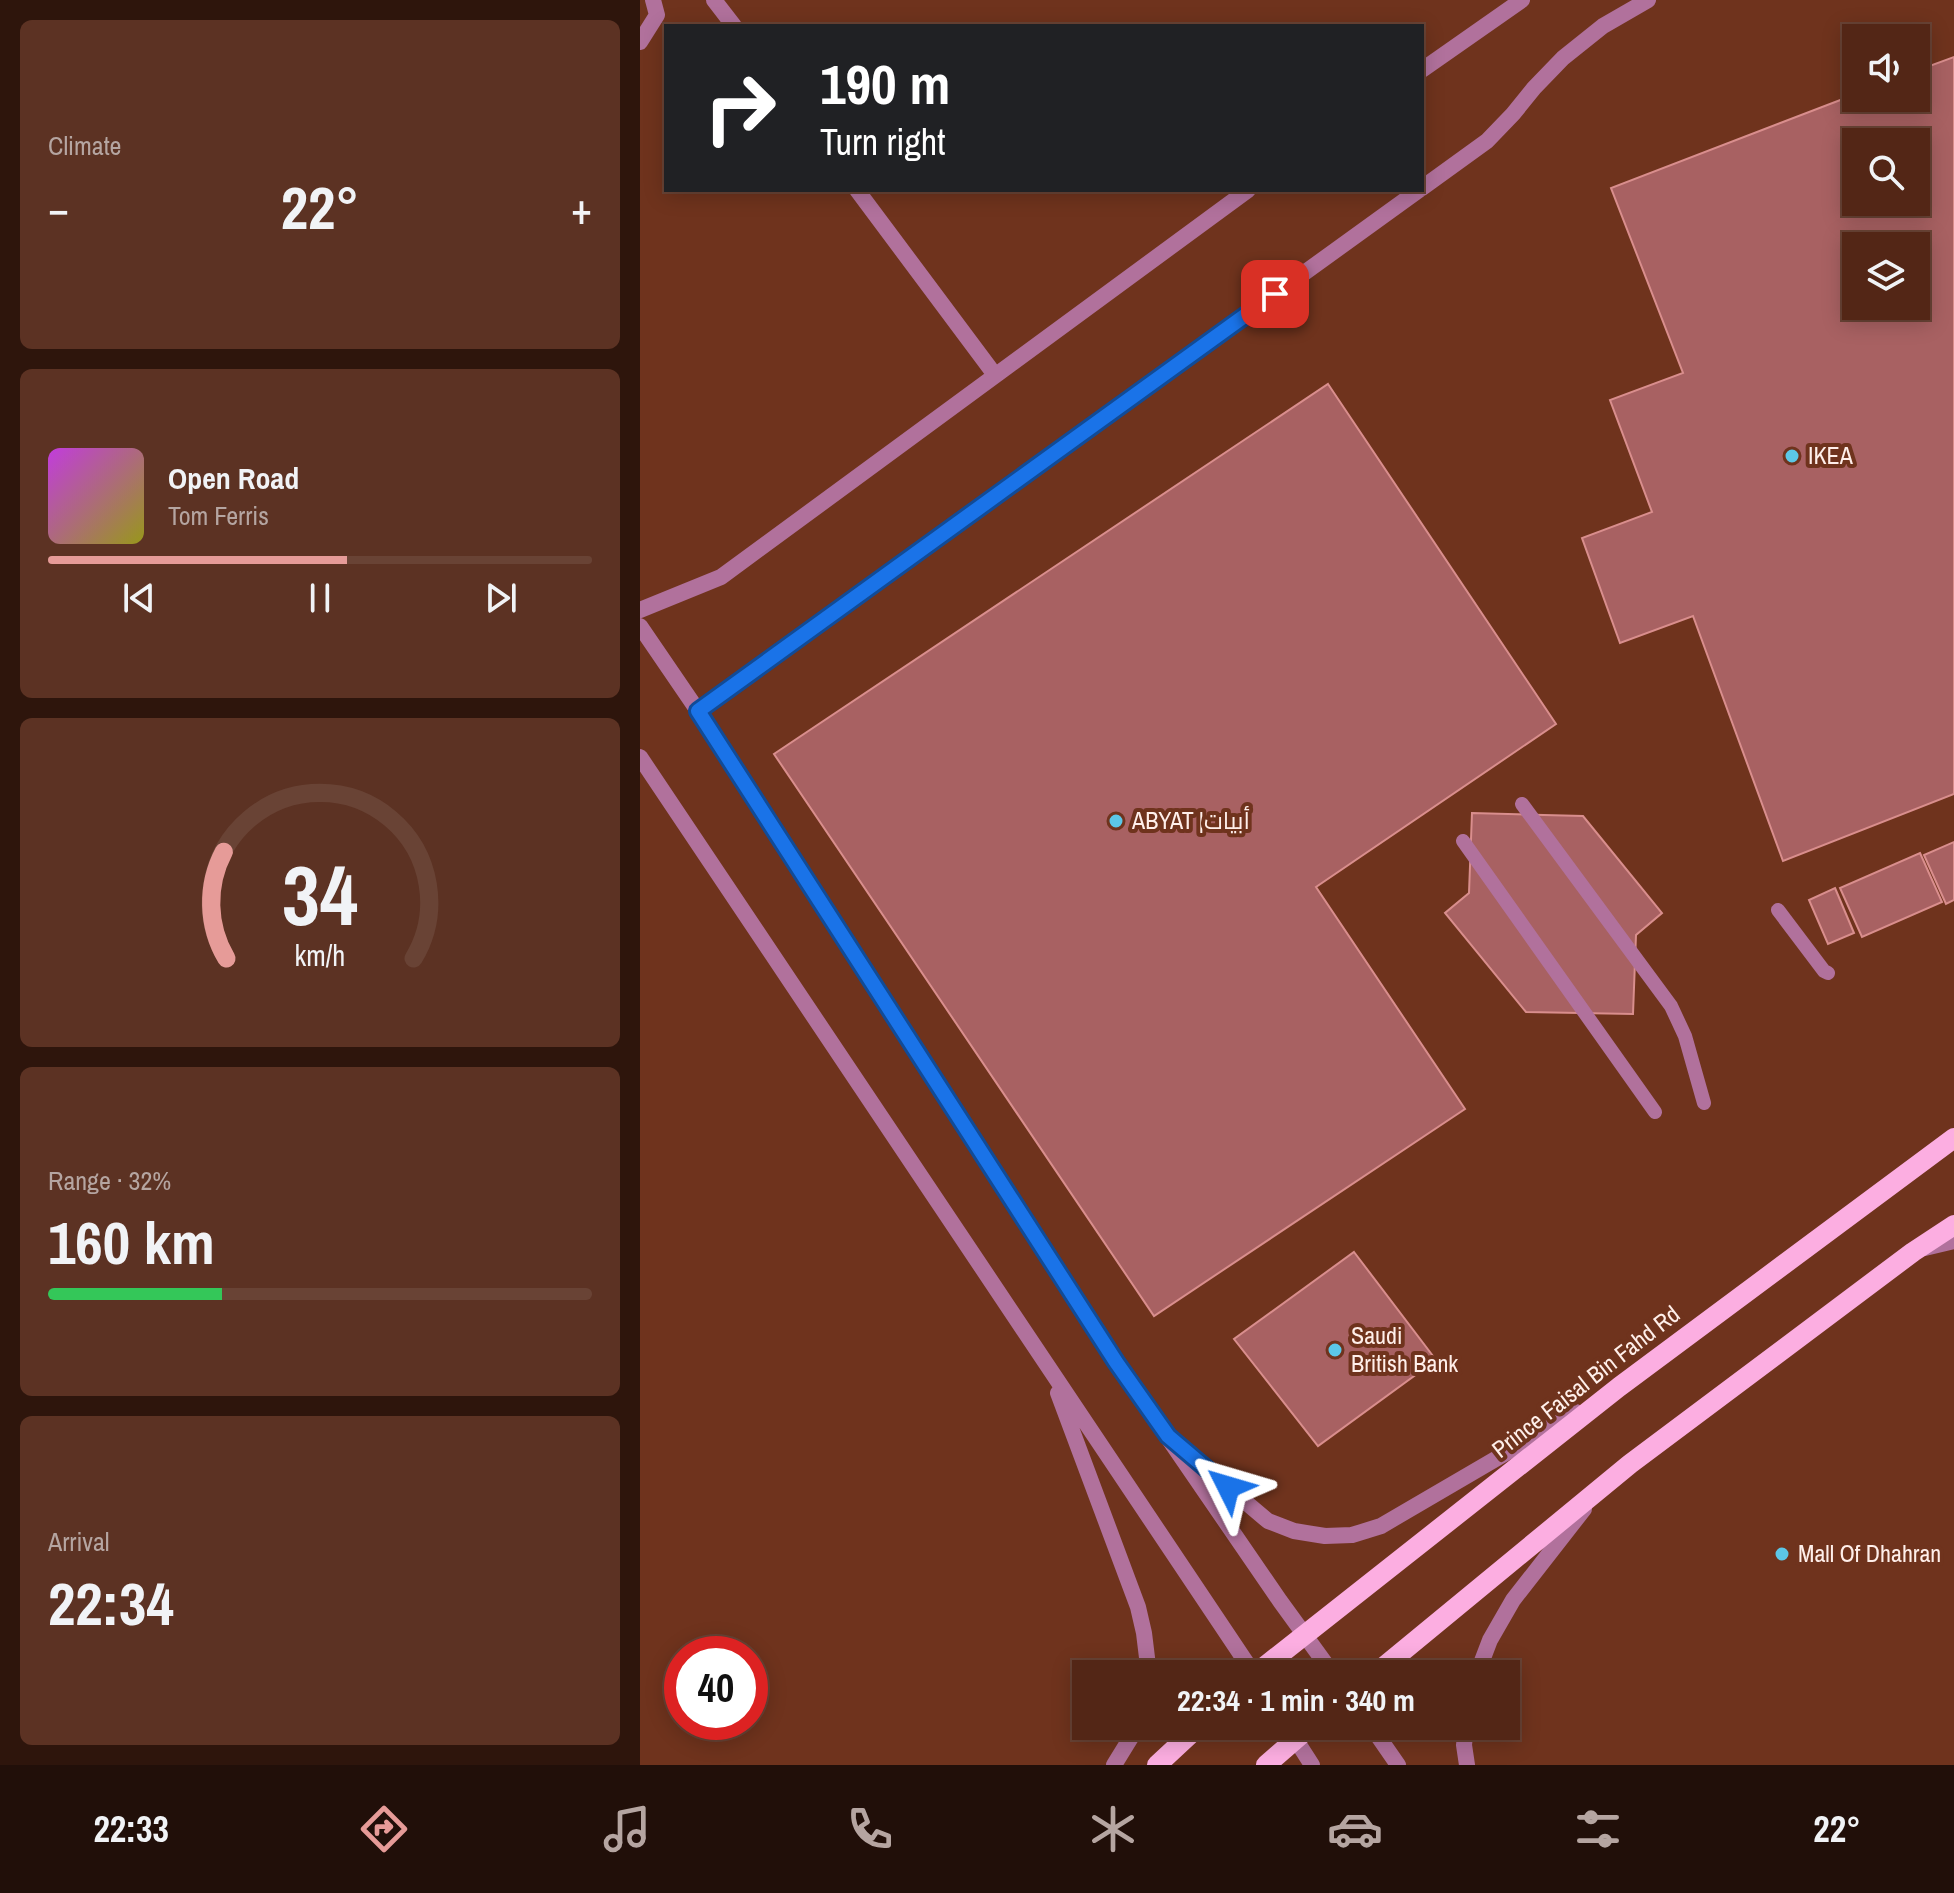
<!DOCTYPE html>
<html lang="en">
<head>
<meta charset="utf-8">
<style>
  :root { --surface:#532616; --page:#5c3223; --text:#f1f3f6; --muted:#b5a5a1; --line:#694335; --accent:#e69b98 }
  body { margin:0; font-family:"Archivo Narrow",Cairo,sans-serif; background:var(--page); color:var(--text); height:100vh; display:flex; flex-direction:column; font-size:30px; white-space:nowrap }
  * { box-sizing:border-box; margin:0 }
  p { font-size:26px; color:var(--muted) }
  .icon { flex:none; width:44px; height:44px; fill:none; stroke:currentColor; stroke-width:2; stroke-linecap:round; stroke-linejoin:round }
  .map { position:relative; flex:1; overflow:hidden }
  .sheet { display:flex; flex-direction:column; gap:20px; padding:20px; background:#2e150c; width:640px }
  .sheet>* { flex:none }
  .guide { position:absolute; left:24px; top:24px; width:760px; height:168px; border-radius:0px; box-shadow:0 4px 20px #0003,0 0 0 2px var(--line); background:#202124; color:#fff; overflow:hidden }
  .buttons { position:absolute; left:1202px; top:24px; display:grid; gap:16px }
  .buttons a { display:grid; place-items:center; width:88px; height:88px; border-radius:0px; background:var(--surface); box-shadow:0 4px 20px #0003,0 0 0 2px var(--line); font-size:40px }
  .speed { position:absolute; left:24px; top:1636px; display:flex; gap:16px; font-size:40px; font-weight:700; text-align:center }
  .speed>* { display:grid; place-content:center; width:104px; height:104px; border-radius:50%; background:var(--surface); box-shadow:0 4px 20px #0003,0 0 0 2px var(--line); line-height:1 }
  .speed .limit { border:12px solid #d22; background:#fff; color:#111 }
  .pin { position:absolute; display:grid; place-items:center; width:68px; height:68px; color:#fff; margin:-34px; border-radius:16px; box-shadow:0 4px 12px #0006 }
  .me { position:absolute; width:88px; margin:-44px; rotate:310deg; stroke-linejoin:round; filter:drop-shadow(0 0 6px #0008) }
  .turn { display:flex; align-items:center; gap:28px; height:168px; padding:0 24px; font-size:36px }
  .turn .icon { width:104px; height:104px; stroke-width:2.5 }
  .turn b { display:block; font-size:56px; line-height:68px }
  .big { font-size:60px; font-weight:800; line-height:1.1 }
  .sheet .card { flex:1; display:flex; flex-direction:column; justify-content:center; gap:12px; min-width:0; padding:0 28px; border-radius:12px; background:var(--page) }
  .sheet .dial { align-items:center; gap:0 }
  .dial svg { height:208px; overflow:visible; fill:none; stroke:var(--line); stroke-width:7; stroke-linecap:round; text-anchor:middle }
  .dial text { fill:var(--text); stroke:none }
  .song { display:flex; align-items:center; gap:24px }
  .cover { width:96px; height:96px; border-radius:12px; background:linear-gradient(135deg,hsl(290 70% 55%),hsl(60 70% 35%)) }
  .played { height:8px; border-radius:4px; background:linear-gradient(90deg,var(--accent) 55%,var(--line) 55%) }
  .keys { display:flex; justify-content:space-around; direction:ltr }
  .heat { display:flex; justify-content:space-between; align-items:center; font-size:44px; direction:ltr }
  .charge { height:12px; border-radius:6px; background:linear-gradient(90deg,#34c759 32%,var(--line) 0) }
  .trip { position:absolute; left:432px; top:1660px; width:448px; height:80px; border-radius:0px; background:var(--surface); box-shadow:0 4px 20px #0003,0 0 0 2px var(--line); font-weight:800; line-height:80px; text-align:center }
  .tab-bar { display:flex; height:128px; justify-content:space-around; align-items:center; background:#210f09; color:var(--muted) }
  .tab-bar .icon { width:56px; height:56px }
  .tab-bar .active { color:var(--accent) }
  .tab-bar b { font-size:36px; color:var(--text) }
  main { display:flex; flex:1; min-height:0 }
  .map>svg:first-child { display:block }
  .building { fill:#a86162; stroke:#d98e8d; stroke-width:2; fill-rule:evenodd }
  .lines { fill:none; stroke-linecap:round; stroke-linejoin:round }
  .service { stroke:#b1719c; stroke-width:14 }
  .minor { stroke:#b1719c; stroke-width:16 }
  .tertiary { stroke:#b1719c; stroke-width:16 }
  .primary { stroke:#fcaee1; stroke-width:20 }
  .route-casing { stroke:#114b97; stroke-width:20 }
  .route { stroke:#1a73e8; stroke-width:14 }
  .poi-dot { fill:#5cc7e7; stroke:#6f331d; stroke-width:3 }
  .labels { text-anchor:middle; stroke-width:8; stroke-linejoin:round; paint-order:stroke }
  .poi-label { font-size:24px; fill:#ffefea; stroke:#6f331d; text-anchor:start }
  .street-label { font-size:24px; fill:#ffefea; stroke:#6f331d }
</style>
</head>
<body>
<main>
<section class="sheet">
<div class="card"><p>Climate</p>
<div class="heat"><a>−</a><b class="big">22°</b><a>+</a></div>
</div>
<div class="card">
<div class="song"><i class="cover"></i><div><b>Open Road</b><p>Tom Ferris</p></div></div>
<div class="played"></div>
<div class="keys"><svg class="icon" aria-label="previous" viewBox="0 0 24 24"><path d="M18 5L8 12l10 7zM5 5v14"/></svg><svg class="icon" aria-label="pause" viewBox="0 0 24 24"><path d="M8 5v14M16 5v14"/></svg><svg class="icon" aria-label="next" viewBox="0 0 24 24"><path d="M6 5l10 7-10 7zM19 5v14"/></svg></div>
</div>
<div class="card dial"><svg viewBox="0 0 100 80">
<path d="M14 69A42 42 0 1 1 86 69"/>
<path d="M14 69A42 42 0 0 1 13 28" stroke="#e69b98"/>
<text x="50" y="56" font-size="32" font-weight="700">34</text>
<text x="50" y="72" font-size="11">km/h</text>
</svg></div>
<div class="card"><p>Range · 32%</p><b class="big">160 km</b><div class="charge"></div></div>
<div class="card"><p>Arrival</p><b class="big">22:34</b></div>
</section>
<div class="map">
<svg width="1314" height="1765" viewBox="0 0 1314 1765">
  <rect width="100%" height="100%" fill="#6f331d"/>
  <!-- building -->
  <path class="building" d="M1314,57V794L1143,861L1053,616L980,643L942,538L1012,512L970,400L1043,373L971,188L1216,94V98H1276V71ZM1216,142H1276V202H1216ZM1216,246H1276V306H1216Z
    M688,384L916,724L676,887L825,1109L514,1316L134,754Z
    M832,813L943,816L1022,913L996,935L993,1014L886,1012L805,913L829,893Z
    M1314,842V900L1306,904L1284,855Z
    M1280,853L1302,902L1222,937L1200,888Z
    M1195,888L1214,933L1188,944L1169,900Z
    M714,1252L796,1360L678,1446L594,1339Z"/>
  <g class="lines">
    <!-- service -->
    <path class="service" d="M882,804L1031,1006L1045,1036L1064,1103
      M823,841L1015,1112
      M1138,910L1184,971L1188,973
      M1285,1249L1314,1242"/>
    <!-- minor -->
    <path class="minor" d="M74,0L94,26
      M0,42L17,15L13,0
      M782,70L882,0
      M782,188L847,141L873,114L894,88L923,58L963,26L1008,0
      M217,190L355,375
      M0,610L81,577L608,190
      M58,711L779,190"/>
    <!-- tertiary -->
    <path class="tertiary" d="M0,626L58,711L476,1362L640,1601L693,1674
      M0,757L614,1674
      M418,1393L498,1607L504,1633L509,1674
      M544,1450L628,1521L654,1531L685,1536L712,1535L741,1526L936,1412
      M837,1674L850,1640L873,1600L944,1509
      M647,1726L672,1765
      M731,1726L758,1765
      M826,1726L824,1745L827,1765
      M474,1765L498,1726"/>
    <!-- primary -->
    <path class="primary" d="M615,1674L979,1387L1314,1138
      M735,1674L990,1464L1273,1252L1314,1225
      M517,1765L559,1726
      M626,1765L671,1726"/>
  </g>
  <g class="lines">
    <defs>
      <path id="route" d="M588,1487L528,1436L476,1362L58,711L635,294"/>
    </defs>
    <!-- route casing -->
    <use href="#route" class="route-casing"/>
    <!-- route -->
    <use href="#route" class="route"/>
  </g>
  <!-- markers -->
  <g class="poi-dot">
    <circle cx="1152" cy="456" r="8"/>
    <circle cx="476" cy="821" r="8"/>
    <circle cx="695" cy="1350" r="8"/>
    <circle cx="1142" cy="1554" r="8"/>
  </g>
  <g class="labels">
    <!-- poi labels -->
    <g class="poi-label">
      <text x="1168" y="464">IKEA</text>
      <text x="492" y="829">ABYAT |أبيات</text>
      <text x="711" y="1344">Saudi<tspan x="711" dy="28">British Bank</tspan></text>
      <text x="1158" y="1562">Mall Of Dhahran</text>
    </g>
    <!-- street labels -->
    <g class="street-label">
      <text transform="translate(946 1382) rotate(-38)" y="8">Prince Faisal Bin Fahd Rd</text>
    </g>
  </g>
</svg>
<div class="buttons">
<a><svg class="icon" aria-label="sound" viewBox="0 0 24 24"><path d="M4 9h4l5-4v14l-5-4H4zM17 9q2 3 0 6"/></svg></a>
<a><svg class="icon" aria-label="search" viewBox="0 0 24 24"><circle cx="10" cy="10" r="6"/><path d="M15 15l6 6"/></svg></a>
<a><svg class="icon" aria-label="layers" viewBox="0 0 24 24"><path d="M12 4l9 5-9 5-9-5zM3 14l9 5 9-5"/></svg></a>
</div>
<div class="speed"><div class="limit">40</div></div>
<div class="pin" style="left:635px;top:294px;background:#d93025"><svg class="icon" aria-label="arrive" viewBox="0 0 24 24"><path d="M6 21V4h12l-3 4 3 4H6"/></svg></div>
<svg class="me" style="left:588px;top:1487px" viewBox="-20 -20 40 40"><path d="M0-17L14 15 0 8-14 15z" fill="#1a73e8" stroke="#fff" stroke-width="4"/></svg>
<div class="trip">22:34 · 1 min · 340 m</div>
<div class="guide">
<div class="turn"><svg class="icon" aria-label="right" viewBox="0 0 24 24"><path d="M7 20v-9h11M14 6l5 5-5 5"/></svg><div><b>190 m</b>Turn right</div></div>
</div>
</div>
</main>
<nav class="tab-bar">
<b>22:33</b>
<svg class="icon active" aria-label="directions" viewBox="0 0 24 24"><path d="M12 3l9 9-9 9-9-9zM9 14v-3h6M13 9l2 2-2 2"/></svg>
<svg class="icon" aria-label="music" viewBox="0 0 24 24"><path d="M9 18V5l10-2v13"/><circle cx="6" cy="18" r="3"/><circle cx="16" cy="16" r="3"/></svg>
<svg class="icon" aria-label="phone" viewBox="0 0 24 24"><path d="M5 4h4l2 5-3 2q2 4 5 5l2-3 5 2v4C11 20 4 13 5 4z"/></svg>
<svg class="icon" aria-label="climate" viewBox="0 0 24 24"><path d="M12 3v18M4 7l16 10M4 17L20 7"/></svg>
<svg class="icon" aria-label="car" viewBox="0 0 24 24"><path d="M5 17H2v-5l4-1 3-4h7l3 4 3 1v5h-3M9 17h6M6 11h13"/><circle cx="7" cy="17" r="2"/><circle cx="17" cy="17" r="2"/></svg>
<svg class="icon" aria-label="filters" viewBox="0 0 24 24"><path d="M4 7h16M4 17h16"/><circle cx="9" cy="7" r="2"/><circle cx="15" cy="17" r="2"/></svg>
<b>22°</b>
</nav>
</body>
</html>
